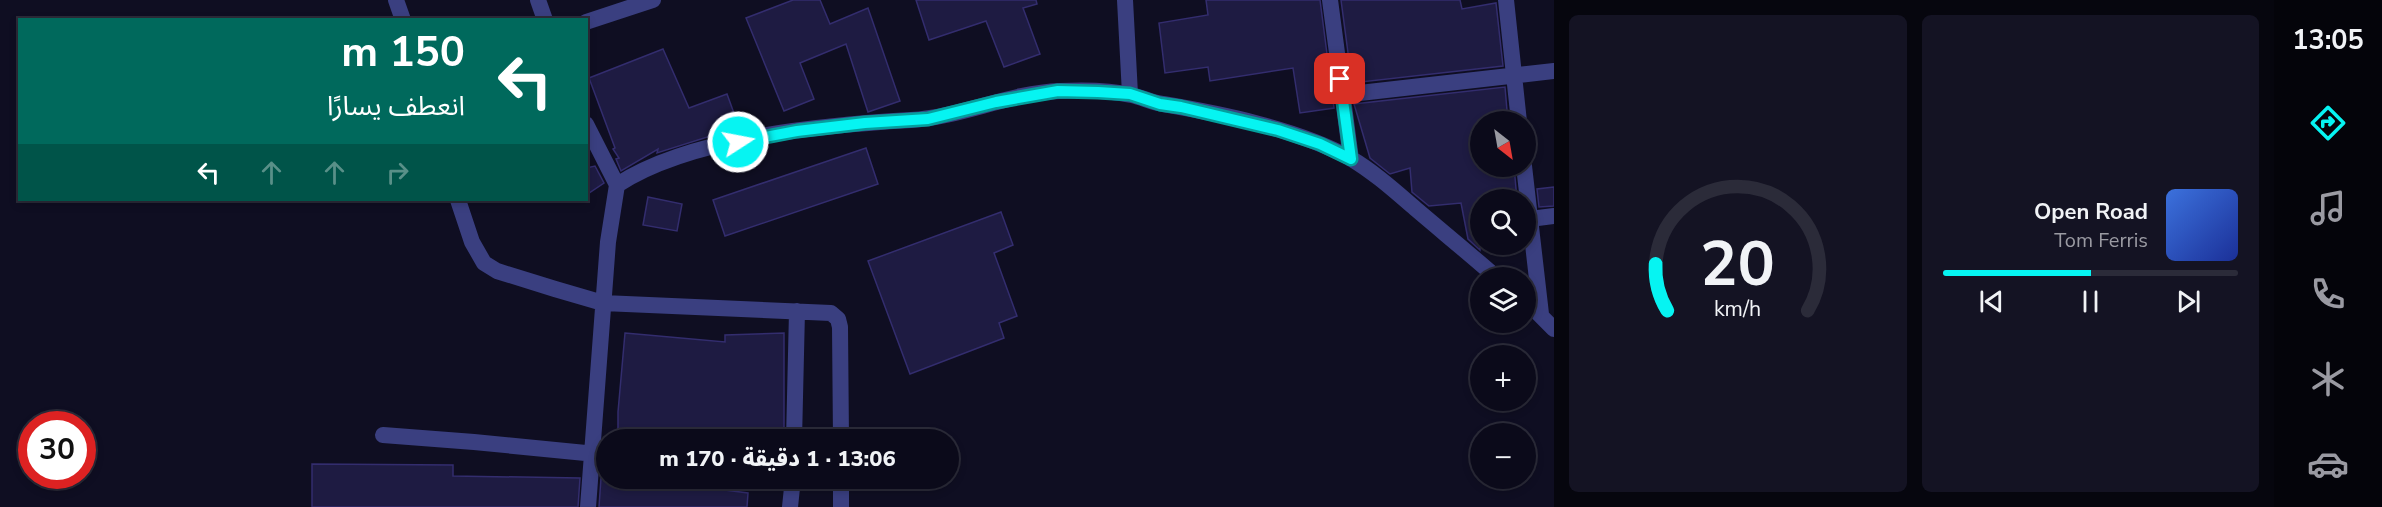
<!DOCTYPE html>
<html lang="ar">
<head>
<meta charset="utf-8">
<style>
  :root { --surface:#0b0a1a; --page:#141323; --text:#f1f3f6; --muted:#9a9aa2; --line:#2b2b39; --accent:#06f4f2 }
  body { margin:0; font-family:"Nunito Sans","Noto Sans Arabic",sans-serif; background:var(--page); color:var(--text); direction:rtl; height:100vh; display:flex; flex-direction:column; font-size:22px; white-space:nowrap }
  * { box-sizing:border-box; margin:0 }
  p { font-size:20px; color:var(--muted) }
  .icon { flex:none; width:33px; height:33px; fill:none; stroke:currentColor; stroke-width:2; stroke-linecap:round; stroke-linejoin:round }
  .map { position:relative; flex:1; overflow:hidden; direction:ltr }
  .details { display:flex; flex-direction:column; gap:15px; padding:15px; background:#06060e; width:720px }
  .details>* { flex:none }
  .banner { position:absolute; left:18px; top:18px; width:570px; height:183px; border-radius:0px; box-shadow:0 3px 9px #0003,0 0 0 2px var(--line); direction:rtl; background:#00695c; color:#fff; overflow:hidden }
  .needle { width:39px; rotate:149deg }
  .controls { position:absolute; left:1470px; top:111px; display:grid; gap:12px }
  .controls a { display:grid; place-items:center; width:66px; height:66px; border-radius:50%; background:var(--surface); box-shadow:0 3px 9px #0003,0 0 0 2px var(--line); font-size:30px }
  .speed { position:absolute; left:18px; top:411px; display:flex; gap:12px; font-size:30px; font-weight:700; text-align:center }
  .speed>* { display:grid; place-content:center; width:78px; height:78px; border-radius:50%; background:var(--surface); box-shadow:0 3px 9px #0003,0 0 0 2px var(--line); line-height:1 }
  .speed .limit { border:9px solid #d22; background:#fff; color:#111 }
  .pin { position:absolute; display:grid; place-items:center; width:51px; height:51px; color:#fff; margin:-26px; border-radius:12px; box-shadow:0 3px 9px #0006 }
  .me { position:absolute; width:66px; margin:-33px; rotate:79deg; stroke-linejoin:round; filter:drop-shadow(0 0 4px #0008) }
  .turn { display:flex; align-items:center; gap:21px; height:126px; padding:0 24px; font-size:27px }
  .turn .icon { width:78px; height:78px; stroke-width:2.5 }
  .turn b { display:block; font-size:42px; line-height:51px }
  .lanes { display:flex; align-items:center; height:57px; padding:0 24px; background:#0003; justify-content:center; gap:30px; direction:ltr }
  .lanes .off { opacity:.35 }
  .details .widget { flex:1; display:flex; flex-direction:column; justify-content:center; gap:9px; min-width:0; padding:0 21px; border-radius:9px; background:var(--page) }
  .details .dial { align-items:center; gap:0 }
  .dial svg { height:156px; overflow:visible; fill:none; stroke:var(--line); stroke-width:7; stroke-linecap:round; text-anchor:middle }
  .dial text { fill:var(--text); stroke:none }
  .song { display:flex; align-items:center; gap:18px }
  .cover { width:72px; height:72px; border-radius:9px; background:linear-gradient(135deg,hsl(220 70% 55%),hsl(230 70% 35%)) }
  .played { height:6px; border-radius:3px; background:linear-gradient(90deg,var(--accent) 50%,var(--line) 50%) }
  .keys { display:flex; justify-content:space-around; direction:ltr }
  .details .tiles { flex:1; display:grid; gap:15px; grid-template-columns:repeat(2,1fr) }
  .trip { position:absolute; left:596px; top:429px; width:363px; height:60px; border-radius:30px; background:var(--surface); box-shadow:0 3px 9px #0003,0 0 0 2px var(--line); font-weight:800; line-height:60px; text-align:center; direction:rtl }
  main { display:flex; flex:1; min-height:0 }
  .tab-bar { display:flex; flex-direction:column; width:108px; justify-content:space-around; align-items:center; background:#04040a; color:var(--muted) }
  .tab-bar .icon { width:42px; height:42px }
  .tab-bar .on { color:var(--accent) }
  .tab-bar b { font-size:27px; color:var(--text) }
  .map>svg:first-child { display:block }
  .building { fill:#1e1b42; stroke:#332d6e; stroke-width:1.5 }
  .lines { fill:none; stroke-linecap:round; stroke-linejoin:round }
  .minor { stroke:#3a3f80; stroke-width:16 }
  .route-casing { stroke:#049f9d; stroke-width:15 }
  .route { stroke:#06f4f2; stroke-width:10 }
</style>
</head>
<body>
<main>
<nav class="tab-bar">
<b>13:05</b>
<svg class="icon on" aria-label="directions" viewBox="0 0 24 24"><path d="M12 3l9 9-9 9-9-9zM9 14v-3h6M13 9l2 2-2 2"/></svg>
<svg class="icon" aria-label="music" viewBox="0 0 24 24"><path d="M9 18V5l10-2v13"/><circle cx="6" cy="18" r="3"/><circle cx="16" cy="16" r="3"/></svg>
<svg class="icon" aria-label="phone" viewBox="0 0 24 24"><path d="M5 4h4l2 5-3 2q2 4 5 5l2-3 5 2v4C11 20 4 13 5 4z"/></svg>
<svg class="icon" aria-label="climate" viewBox="0 0 24 24"><path d="M12 3v18M4 7l16 10M4 17L20 7"/></svg>
<svg class="icon" aria-label="car" viewBox="0 0 24 24"><path d="M5 17H2v-5l4-1 3-4h7l3 4 3 1v5h-3M9 17h6M6 11h13"/><circle cx="7" cy="17" r="2"/><circle cx="17" cy="17" r="2"/></svg>
</nav>
<section class="details">
<div class="tiles">
<div class="widget">
<div class="song"><i class="cover"></i><div><b>Open Road</b><p>Tom Ferris</p></div></div>
<div class="played"></div>
<div class="keys"><svg class="icon" aria-label="previous" viewBox="0 0 24 24"><path d="M18 5L8 12l10 7zM5 5v14"/></svg><svg class="icon" aria-label="pause" viewBox="0 0 24 24"><path d="M8 5v14M16 5v14"/></svg><svg class="icon" aria-label="next" viewBox="0 0 24 24"><path d="M6 5l10 7-10 7zM19 5v14"/></svg></div>
</div>
<div class="widget dial"><svg viewBox="0 0 100 80">
<path d="M14 69A42 42 0 1 1 86 69"/>
<path d="M14 69A42 42 0 0 1 8 45" stroke="#06f4f2"/>
<text x="50" y="56" font-size="32" font-weight="700">20</text>
<text x="50" y="72" font-size="11">km/h</text>
</svg></div>
</div>
</section>
<div class="map">
<svg width="1554" height="507" viewBox="0 0 1554 507">
  <rect width="100%" height="100%" fill="#0f0e22"/>
  <!-- building -->
  <path class="building" d="M793,0H820L830,24L868,8L900,101L868,112L846,44L800,63L814,99L784,111L746,18Z
    M916,0H1036L1037,4L1023,8L1040,54L1004,67L986,21L929,40Z
    M1206,0H1320L1334,108L1300,113L1293,68L1210,81L1208,67L1165,73L1159,23L1208,15Z
    M1341,0H1460L1462,9L1496,3L1503,66L1352,83Z
    M663,49L689,108L727,94L739,127L657,153L658,149L621,171L616,159L619,158L613,149L615,148L589,78Z
    M1505,87L1508,122H1480V166H1514L1517,200H1480V250L1468,239L1461,203L1429,206L1412,192L1410,168L1390,174L1370,158L1354,104Z
    M866,148L878,184L725,236L713,200Z
    M595,166L604,183L586,195V168Z
    M1554,187V206L1539,207L1537,189Z
    M648,197L682,204L677,231L643,225Z
    M1001,212L1013,245L994,253L1017,316L999,323L1004,338L910,374L868,261Z
    M625,333L725,342V335L784,333V440H618V412Z
    M312,464L453,465V476L580,478L578,507H312Z
    M601,478L645,480L748,493L747,507H599Z"/>
  <g class="lines">
    <!-- minor -->
    <path class="minor" d="M396,0L403,20
      M538,0L545,20
      M1125,0L1130,94
      M1330,0L1351,159
      M1506,0L1519,122
      M586,22L653,0
      M1342,95L1554,71
      M586,124L617,185
      M1524,166L1541,314
      M458,200L472,242L484,263L497,271L555,289L603,303L831,313L838,319L840,327L841,440
      M1530,219L1554,216
      M1526,301L1554,329
      M383,435L474,442L606,455
      M794,440L797,311
      M841,478V507
      M588,507L608,242L617,185C690,137 824,125 911,120C961,117 1009,93 1060,91C1082,90 1109,90 1131,95C1142,97 1152,103 1163,104C1222,114 1297,129 1350,158C1374,172 1396,192 1417,210C1444,233 1471,255 1497,278
      M790,507L793,478"/>
  </g>
  <g class="lines">
    <defs>
      <path id="route" d="M738,142L797,131L865,123L928,119L996,102L1058,91L1098,92L1130,94L1160,104L1181,107L1278,130L1320,144L1351,159L1340,79"/>
    </defs>
    <!-- route casing -->
    <use href="#route" class="route-casing"/>
    <!-- route -->
    <use href="#route" class="route"/>
  </g>
</svg>
<div class="controls">
<a><svg class="needle" viewBox="-14 -14 28 28"><path d="M0-13l5 13h-10z" fill="#e53935"/><path d="M0 13l5-13h-10z" fill="#9a9aa2"/></svg></a>
<a><svg class="icon" aria-label="search" viewBox="0 0 24 24"><circle cx="10" cy="10" r="6"/><path d="M15 15l6 6"/></svg></a>
<a><svg class="icon" aria-label="layers" viewBox="0 0 24 24"><path d="M12 4l9 5-9 5-9-5zM3 14l9 5 9-5"/></svg></a>
<a>+</a>
<a>−</a>
</div>
<div class="speed"><div class="limit">30</div></div>
<div class="pin" style="left:1340px;top:79px;background:#d93025"><svg class="icon" aria-label="arrive" viewBox="0 0 24 24"><path d="M6 21V4h12l-3 4 3 4H6"/></svg></div>
<svg class="me" style="left:738px;top:142px" viewBox="-20 -20 40 40"><circle r="17" fill="#06f4f2" stroke="#fff" stroke-width="3"/><path d="M0-11L8 9 0 5-8 9z" fill="#fff"/></svg>
<div class="trip">13:06 · 1 دقيقة · 170 m</div>
<div class="banner">
<div class="turn"><svg class="icon" aria-label="left" viewBox="0 0 24 24"><path d="M17 20v-9H6M10 6l-5 5 5 5"/></svg><div><b>150 m</b>انعطف يسارًا</div></div>
<div class="lanes"><svg class="icon" aria-label="left" viewBox="0 0 24 24"><path d="M17 20v-9H6M10 6l-5 5 5 5"/></svg><svg class="icon off" aria-label="ahead" viewBox="0 0 24 24"><path d="M12 20V5M6 11l6-6 6 6"/></svg><svg class="icon off" aria-label="ahead" viewBox="0 0 24 24"><path d="M12 20V5M6 11l6-6 6 6"/></svg><svg class="icon off" aria-label="right" viewBox="0 0 24 24"><path d="M7 20v-9h11M14 6l5 5-5 5"/></svg></div>
</div>
</div>
</main>
</body>
</html>
